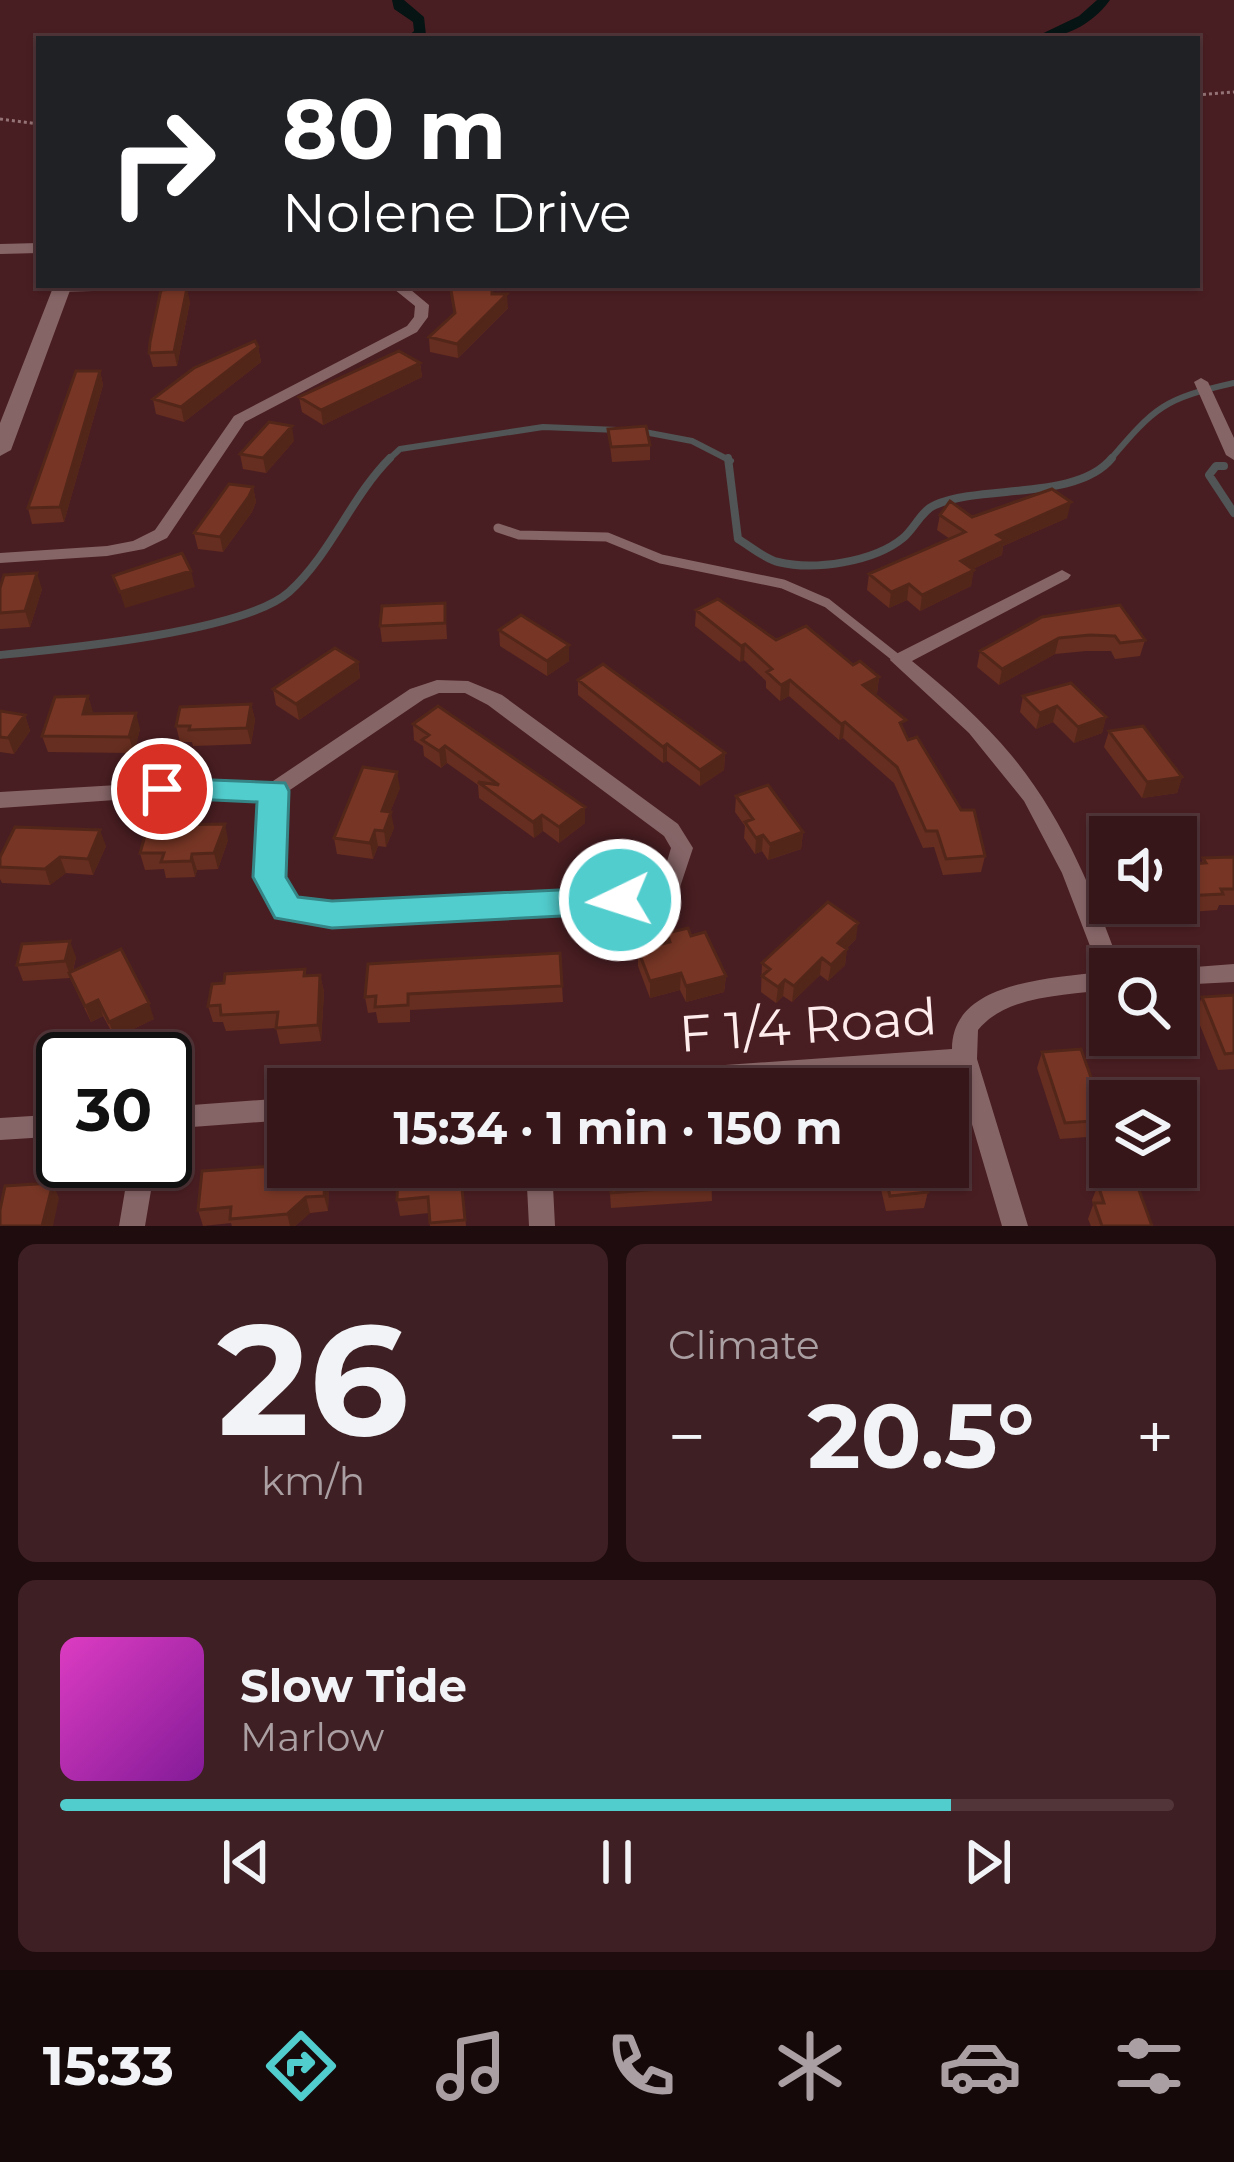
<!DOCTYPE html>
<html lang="en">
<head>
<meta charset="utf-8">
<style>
  :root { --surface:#37161a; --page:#3e1f23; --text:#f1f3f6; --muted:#aa9fa2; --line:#513539; --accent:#52cdce }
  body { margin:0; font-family:Montserrat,sans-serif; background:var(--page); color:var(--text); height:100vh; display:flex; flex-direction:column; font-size:45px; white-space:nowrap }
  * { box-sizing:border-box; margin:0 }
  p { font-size:39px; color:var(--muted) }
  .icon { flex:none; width:66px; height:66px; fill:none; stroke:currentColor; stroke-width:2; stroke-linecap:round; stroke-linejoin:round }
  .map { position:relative; height:1226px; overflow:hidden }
  .drawer { display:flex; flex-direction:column; gap:18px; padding:18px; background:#1e0c0e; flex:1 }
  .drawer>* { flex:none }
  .hud { position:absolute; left:36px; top:36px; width:1164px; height:252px; border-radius:0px; box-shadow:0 3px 9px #0004,0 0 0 3px var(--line); background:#202124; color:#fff; overflow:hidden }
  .controls { position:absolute; left:1089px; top:816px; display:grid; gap:24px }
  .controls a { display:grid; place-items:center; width:108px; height:108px; border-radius:0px; background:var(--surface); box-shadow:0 3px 9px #0004,0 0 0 3px var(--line); font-size:60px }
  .speed { position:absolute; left:36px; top:1032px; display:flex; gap:24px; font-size:60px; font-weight:700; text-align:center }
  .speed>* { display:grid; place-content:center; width:156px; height:156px; border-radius:50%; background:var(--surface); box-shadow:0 3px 9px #0004,0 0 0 3px var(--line); line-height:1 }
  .speed .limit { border:6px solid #111; border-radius:18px; background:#fff; color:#111 }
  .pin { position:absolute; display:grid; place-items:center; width:102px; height:102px; color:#fff; margin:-51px; border:6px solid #fff; border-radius:50%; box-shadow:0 3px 12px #0007 }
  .me { position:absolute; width:132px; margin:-66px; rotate:266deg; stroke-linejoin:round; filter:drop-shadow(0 0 9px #0008) }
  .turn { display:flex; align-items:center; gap:42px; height:252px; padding:0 48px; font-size:54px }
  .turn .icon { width:156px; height:156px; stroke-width:2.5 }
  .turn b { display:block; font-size:84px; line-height:102px }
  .big { font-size:90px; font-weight:700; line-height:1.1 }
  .drawer .widget { flex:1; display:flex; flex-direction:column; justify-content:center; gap:18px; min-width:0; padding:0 42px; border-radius:18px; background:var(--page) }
  .drawer .dial { align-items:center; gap:0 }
  .dial b { font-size:156px; line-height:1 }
  .song { display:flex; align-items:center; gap:36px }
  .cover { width:144px; height:144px; border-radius:18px; background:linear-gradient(135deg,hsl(310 70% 55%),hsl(290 70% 35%)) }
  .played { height:12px; border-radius:6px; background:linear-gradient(90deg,var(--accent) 80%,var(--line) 80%) }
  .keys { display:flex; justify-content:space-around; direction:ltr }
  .heat { display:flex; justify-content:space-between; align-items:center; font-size:66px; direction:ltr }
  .drawer .tiles { flex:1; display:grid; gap:18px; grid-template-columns:1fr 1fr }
  .widget:last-child { grid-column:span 2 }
  .trip { position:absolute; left:267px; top:1068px; width:702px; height:120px; border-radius:0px; background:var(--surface); box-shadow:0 3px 9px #0004,0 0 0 3px var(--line); font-weight:700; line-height:120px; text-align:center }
  .menu { display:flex; height:192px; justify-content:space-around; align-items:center; background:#16090a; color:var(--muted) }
  .menu .icon { width:84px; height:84px }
  .menu .current { color:var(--accent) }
  .menu b { font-size:54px; color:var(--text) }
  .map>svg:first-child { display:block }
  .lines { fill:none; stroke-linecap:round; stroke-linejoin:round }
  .stream-far1 { stroke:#515555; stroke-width:6 }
  .stream { stroke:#515555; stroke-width:8 }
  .canal { fill:#071414; fill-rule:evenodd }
  .path { stroke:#957477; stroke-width:3; stroke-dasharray:3 3; stroke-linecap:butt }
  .service { stroke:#866567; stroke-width:9 }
  .minor { fill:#866567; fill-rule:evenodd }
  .tertiary { fill:#866567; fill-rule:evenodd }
  .wall { fill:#662e20 }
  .shaded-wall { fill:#53261a }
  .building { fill:#773625; stroke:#53261a; stroke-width:3 }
  .route { fill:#52cdce; stroke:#358586; stroke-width:3 }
  .labels { text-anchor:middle; stroke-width:12; stroke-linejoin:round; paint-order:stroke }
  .near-street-label { font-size:51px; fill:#feecec; stroke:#491e22 }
</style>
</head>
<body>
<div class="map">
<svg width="1234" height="1226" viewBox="0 0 1234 1226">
  <rect width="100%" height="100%" fill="#491e22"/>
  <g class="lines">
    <!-- stream-far1 -->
    <path class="stream-far1" d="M639,431L692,441L731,461
      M387,461L400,449L543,427L618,430
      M1109,461C1156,406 1163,399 1234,383"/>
    <!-- stream -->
    <path class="stream" d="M728,458L738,539C750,546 765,559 778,562C814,571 874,562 903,538C914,529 922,510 935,505C982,484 1077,501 1112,458
      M1224,466H1216L1209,475L1234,513
      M0,655C63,649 244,632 289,592C331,554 351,497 390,458"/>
    <!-- canal -->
    <path class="canal" d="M392,0H404L424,17L426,35L420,39H405L414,31L413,22L394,9Z
      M1097,0H1110C1091,26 1063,39 1031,39L1079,16Z"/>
    <!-- path -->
    <path class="path" d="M1197,95L1234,92
      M0,119L39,124"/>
    <!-- service -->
    <path class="service" d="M498,528L519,535L607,537L661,559L783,584L827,603L899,660"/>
    <!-- minor -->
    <path class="minor" d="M62,285H171L164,289L57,292L55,289Z
      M389,285H405L429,305L428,317L417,332L245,422L167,538L144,549L107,556L0,563V553L107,546L133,541L155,530L234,416L407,326L414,317L415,306Z
      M1201,378L1208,382L1234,438V460L1226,455L1194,382Z
      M1062,570L1071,575L1068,579L912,661C948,690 983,721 1012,756C1064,819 1094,894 1121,969H1110V989C1067,996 1007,994 978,1030L977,1059L1028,1226H1002L956,1070L692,1089H529L532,1081L541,1078L952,1049C952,981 1050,979 1100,972L1062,873L1024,801L969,733L890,660L892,656Z
      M437,680L468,681L502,695L678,824L693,848L679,890L620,909L332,924L279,915L259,877L263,798L202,794L0,808V792L202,780L270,783L410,689ZM439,693H465L488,705L664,836L671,848L662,878L620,891L332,906L294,901L281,877L284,794L424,699Z
      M1234,964V982L1176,985V969H1169Z
      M288,1098V1120L165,1129V1107Z
      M63,1114V1136L0,1140V1118Z
      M130,1161H156L145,1226H119Z
      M526,1167H552L555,1226H529Z"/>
    <!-- tertiary -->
    <path class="tertiary" d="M39,243V253L0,254V244Z
      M54,285H72L11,450L0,456V423Z"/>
  </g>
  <!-- wall -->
  <path class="wall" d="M449,285H493V294L508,308L458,358L430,352L429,337L454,314Z
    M190,302L177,366L153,367L149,353Z
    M258,347L261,362L184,422L156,414L153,399Z
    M420,363L422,377L323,425L302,412L299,397Z
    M100,371L103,385L64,522L32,524L28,508Z
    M608,429L650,445V460L612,462Z
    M294,441L266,473L243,469L240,454Z
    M253,487L256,502L252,512L223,552L198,549L194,533Z
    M940,515L972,517L1067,518L1003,546L1002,555L973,569L971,586L920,611L907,600L889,608L867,590L869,574L950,539L937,530Z
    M0,588L42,589L30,627L0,629Z
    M445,603L447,639L382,642L380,626Z
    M696,610L776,640L853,665L879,677L877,693L874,694L904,732L985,856L981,872L943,875L934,847L923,848L894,783L843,738L839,740L789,696L780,701L766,688V681L744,660L740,662L695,626Z
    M1042,617L1145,640L1140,656L1115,659L1111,651H1086L1055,654L999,685L977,667L980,651Z
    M499,630L569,645V661L547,676L500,646Z
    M358,662L360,678L299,720L276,705L273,689Z
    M578,680L725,753L724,770L700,786L667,761L663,763L578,695Z
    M88,696L93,714L140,729L134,753L48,752L42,736Z
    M1023,696L1106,717L1102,733L1074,743L1053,722L1036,729L1020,712Z
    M251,704L255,720L251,744L193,746L192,742H180L176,726Z
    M0,711L25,715L30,731L14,754L0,752Z
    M413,724L585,823L559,843L543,831L534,838L479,798L478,785L447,763L441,768L424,756L423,746L414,740Z
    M1109,731L1182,777L1177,793L1142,798L1104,747Z
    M400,788L390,812L394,828L386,847L378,846L373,859L337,854L334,838Z
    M736,796L803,832L801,849L768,860L762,851L755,854L744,838L745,826L735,812Z
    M228,840L218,869L197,870L195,877L166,878L164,869L145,870L140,853Z
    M106,846L93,875L66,873L50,885L2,883L0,879V857Z
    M1234,857V905H1219L1217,910L1176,913L1172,903H1176V865L1202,863L1203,858Z
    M667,933L691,936L726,976L724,992L686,1002L680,990L650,998L638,966V950L666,943Z
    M856,939L847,948L845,965L828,981L820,975L792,1002L783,996L776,1003L761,992L762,963Z
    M560,953L563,1002L410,1010V1022L378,1023L376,1012L368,1013L365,997Z
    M76,957L73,971L154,1019L115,1038L103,1016L91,1022L70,978L23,981L17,965Z
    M305,969L306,976L320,975L324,992L321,1041L280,1044L276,1028L226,1031L223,1022H213L208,1006L224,983Z
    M1234,995V1069L1218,1070L1195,1013L1202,997Z
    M1042,1052L1106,1120L1100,1136L1060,1139L1037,1068Z
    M460,1167L466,1226H430L429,1213L400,1216L397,1200Z
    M608,1167H711L712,1201L611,1208Z
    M876,1167H930L932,1175L924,1208L886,1211Z
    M329,1178L328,1211L310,1213L295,1226H232L231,1223L203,1226L198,1210Z
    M1098,1185L1152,1226H1091L1088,1219L1093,1205L1092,1200Z"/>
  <!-- shaded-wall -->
  <path class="shaded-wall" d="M187,288L190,302L177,366L174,352Z
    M507,294L508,308L458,358L457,344Z
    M258,347L261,362L184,422L181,407Z
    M420,363L422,377L323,425L321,410Z
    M100,371L103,385L64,522L60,507Z
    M292,426L294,441L266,473L263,458Z
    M253,487L256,502L252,512L223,552L220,537Z
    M1071,502L1067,518L1003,546L1002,555L958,576L961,561L997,535Z
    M974,570L971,586L920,611L922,595Z
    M191,571L195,587L125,608L120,592Z
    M37,573L42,589L30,627L25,611Z
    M909,584L907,600L889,608L891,592Z
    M1059,638L1055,654L999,685L1002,669Z
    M745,644L744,660L740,662L741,646Z
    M569,645V661L547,676V661Z
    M358,662L360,678L299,720L296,704Z
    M879,677L877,693L861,701L863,685Z
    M790,680L789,696L780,701L781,685Z
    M88,696L93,712L88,730L83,714Z
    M251,704L255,720L251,744L247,728Z
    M1057,706L1053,722L1036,729L1040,713Z
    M136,713L140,729L134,753L129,737Z
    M25,715L30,731L14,754L8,738Z
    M1106,717L1102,733L1074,743L1078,727Z
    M845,722L843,738L839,740L841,724Z
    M667,744V761L663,763V747Z
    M445,746L447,763L441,768L439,751Z
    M725,753L724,770L700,786V770Z
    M397,772L400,788L384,827L382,811Z
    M1182,777L1177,793L1142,798L1147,782Z
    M585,807V823L559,843V827Z
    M391,812L394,828L386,847L384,831Z
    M542,815L543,831L534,838L533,822Z
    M225,824L228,840L218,869L214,853Z
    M100,830L106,846L93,875L88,859Z
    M375,830L378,846L373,859L370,843Z
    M803,832L801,849L768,860L770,844Z
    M763,835L762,851L755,854L756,838Z
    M192,854L197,870L195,877L191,861Z
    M60,857L66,873L50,885L45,869Z
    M858,923L856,939L836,959L838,943Z
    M70,941L76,957L71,978L65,961Z
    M847,949L845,965L828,981L831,965Z
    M822,958L820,975L792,1002L794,986Z
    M681,973L680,990L650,998V981Z
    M320,975L324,992L321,1041L318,1025Z
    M726,976L724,992L686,1002V986Z
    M785,980L783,996L776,1003L778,987Z
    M98,1000L103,1016L91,1022L85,1006Z
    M149,1003L154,1019L115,1038L109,1022Z
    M326,1167L329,1178L328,1211L324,1196Z
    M53,1183L59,1198L53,1226H42Z
    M306,1197L310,1213L295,1226H290L287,1214Z"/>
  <!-- building -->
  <path class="building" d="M450,285H492V294H507L457,344L429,337L455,313Z
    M187,288L174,352L149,353L150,342L161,290Z
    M255,341L258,347L181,407L153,399L194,368Z
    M399,351L420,363L321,410L299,397Z
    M76,371H100L60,507L28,508Z
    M269,422L292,426L263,458L240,454Z
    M646,426L650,445L611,447L608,429Z
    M229,484L253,487L249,496L220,537L194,533Z
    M1052,489L1071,502L997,535L1005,540L961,561L974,570L922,595L909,584L891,592L869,574L965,532L940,515L950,501L972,517Z
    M182,553L191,571L120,592L113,576Z
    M37,573L25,611L0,613V588L4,575Z
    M718,599L776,640L806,626L853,665L860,661L879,677L863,685L906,720L900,723L908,740L917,737L961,810H974L985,856L946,859L937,831H926L897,767L845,722L841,724L790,680L781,685L767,672L772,669L745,644L741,646L696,610Z
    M445,603V623L380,626L382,606Z
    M1120,605L1145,640L1120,643L1115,636L1090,635L1059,638L1002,669L980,651L1042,617Z
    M521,615L569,645L547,661L499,630Z
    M335,648L358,662L296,704L273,689Z
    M603,664L725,753L700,770L667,744L663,747L578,680Z
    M1071,683L1106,717L1078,727L1057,706L1040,713L1023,696Z
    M88,696L83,714L136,713L129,737L42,736L55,697Z
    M251,704L247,728L189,730L190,726H176L180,707Z
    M438,706L585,807L559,827L542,815L533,822L478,782L499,785L445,746L439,751L422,740L429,735L413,724Z
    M0,711L25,715L8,738L0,737Z
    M1143,726L1182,777L1147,782L1109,731Z
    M363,767L397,772L382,811L391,812L384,831L375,830L370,843L334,838Z
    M768,785L803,832L770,844L763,835L756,838L745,822L753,819L736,796Z
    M225,824L214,853L192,854L191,861L161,862L164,853H140L146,832H158L163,825Z
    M15,827L100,830L88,859L60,857L45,869L0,867V857Z
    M1234,857V889H1221L1223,894L1182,896L1176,883V865L1206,863L1203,858Z
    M828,902L858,923L838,943L847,949L831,965L822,958L794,986L785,980L778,987L762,976L770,969L762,963Z
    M688,928L691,936L705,932L726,976L686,986L681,973L650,981L638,950L670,942L667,933Z
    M70,941L65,961L17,965L22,944Z
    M121,949L149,1003L109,1022L98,1000L85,1006L69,973Z
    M560,953L562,986L408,994V1005L375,1007L376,996L365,997L368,964Z
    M305,969L304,976L320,975L318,1025L276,1028L278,1012L221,1015L220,1005L208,1006L212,984L224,983L225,974Z
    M1234,995V1053L1225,1054L1202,997Z
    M1081,1049L1106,1120L1065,1123L1042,1052Z
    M288,1165V1167H326L324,1196L306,1197L287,1214L230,1219L231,1207L198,1210L202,1171Z
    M398,1167H460L465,1220L430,1223L428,1197L397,1200Z
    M609,1167H711L713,1185L611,1193Z
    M883,1167H930L932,1175L924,1176L928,1192L890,1196Z
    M1136,1182L1152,1226H1102L1094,1203H1104L1098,1185Z
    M53,1183L42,1226H0V1210L5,1186Z"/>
  <!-- route -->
  <path class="route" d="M162,778L285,783L289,791L286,877L298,897L332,901L620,887L631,891L636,900L631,910L620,913L332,928L275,918L253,877L257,802L151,797L147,789L151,781Z"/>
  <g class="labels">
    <!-- near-street labels -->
    <g class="near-street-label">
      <text transform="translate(808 1025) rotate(-4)" y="18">F 1/4 Road</text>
    </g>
  </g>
</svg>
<div class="controls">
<a><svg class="icon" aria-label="sound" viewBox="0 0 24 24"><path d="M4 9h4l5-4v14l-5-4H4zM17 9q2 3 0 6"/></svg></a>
<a><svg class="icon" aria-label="search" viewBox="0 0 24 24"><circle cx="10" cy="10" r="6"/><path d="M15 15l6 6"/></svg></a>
<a><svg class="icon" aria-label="layers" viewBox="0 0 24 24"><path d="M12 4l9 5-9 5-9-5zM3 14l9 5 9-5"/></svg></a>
</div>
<div class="speed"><div class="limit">30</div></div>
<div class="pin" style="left:162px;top:789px;background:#d93025"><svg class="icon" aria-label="arrive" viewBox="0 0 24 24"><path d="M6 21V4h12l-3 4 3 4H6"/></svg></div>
<svg class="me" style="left:620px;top:900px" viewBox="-20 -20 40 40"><circle r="17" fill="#52cdce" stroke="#fff" stroke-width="3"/><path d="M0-11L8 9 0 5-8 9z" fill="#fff"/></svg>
<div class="trip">15:34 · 1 min · 150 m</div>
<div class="hud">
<div class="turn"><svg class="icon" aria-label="right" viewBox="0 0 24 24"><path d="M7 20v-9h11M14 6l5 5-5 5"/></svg><div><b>80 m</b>Nolene Drive</div></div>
</div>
</div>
<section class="drawer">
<div class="tiles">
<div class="widget dial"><b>26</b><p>km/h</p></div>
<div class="widget"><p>Climate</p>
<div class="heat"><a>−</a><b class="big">20.5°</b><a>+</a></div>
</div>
<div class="widget">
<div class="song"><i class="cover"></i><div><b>Slow Tide</b><p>Marlow</p></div></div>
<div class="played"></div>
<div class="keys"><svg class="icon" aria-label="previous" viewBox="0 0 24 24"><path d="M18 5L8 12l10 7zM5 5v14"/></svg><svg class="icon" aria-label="pause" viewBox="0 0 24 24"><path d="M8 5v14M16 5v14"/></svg><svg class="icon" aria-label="next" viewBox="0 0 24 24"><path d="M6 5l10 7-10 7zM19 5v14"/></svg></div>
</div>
</div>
</section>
<nav class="menu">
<b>15:33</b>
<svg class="icon current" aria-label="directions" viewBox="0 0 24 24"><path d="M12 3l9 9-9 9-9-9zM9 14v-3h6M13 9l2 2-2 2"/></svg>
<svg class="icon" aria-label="music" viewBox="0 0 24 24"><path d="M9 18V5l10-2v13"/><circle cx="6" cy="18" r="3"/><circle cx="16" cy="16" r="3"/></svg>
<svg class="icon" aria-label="phone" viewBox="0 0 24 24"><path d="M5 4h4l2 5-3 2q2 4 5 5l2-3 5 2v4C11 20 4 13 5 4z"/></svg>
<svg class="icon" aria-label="climate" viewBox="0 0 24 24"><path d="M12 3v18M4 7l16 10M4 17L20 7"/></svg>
<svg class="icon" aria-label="car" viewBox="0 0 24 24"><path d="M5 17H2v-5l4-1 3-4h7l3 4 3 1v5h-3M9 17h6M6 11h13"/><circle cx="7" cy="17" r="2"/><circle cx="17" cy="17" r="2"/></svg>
<svg class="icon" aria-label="filters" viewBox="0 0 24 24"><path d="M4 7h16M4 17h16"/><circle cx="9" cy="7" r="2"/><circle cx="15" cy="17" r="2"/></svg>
</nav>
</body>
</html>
